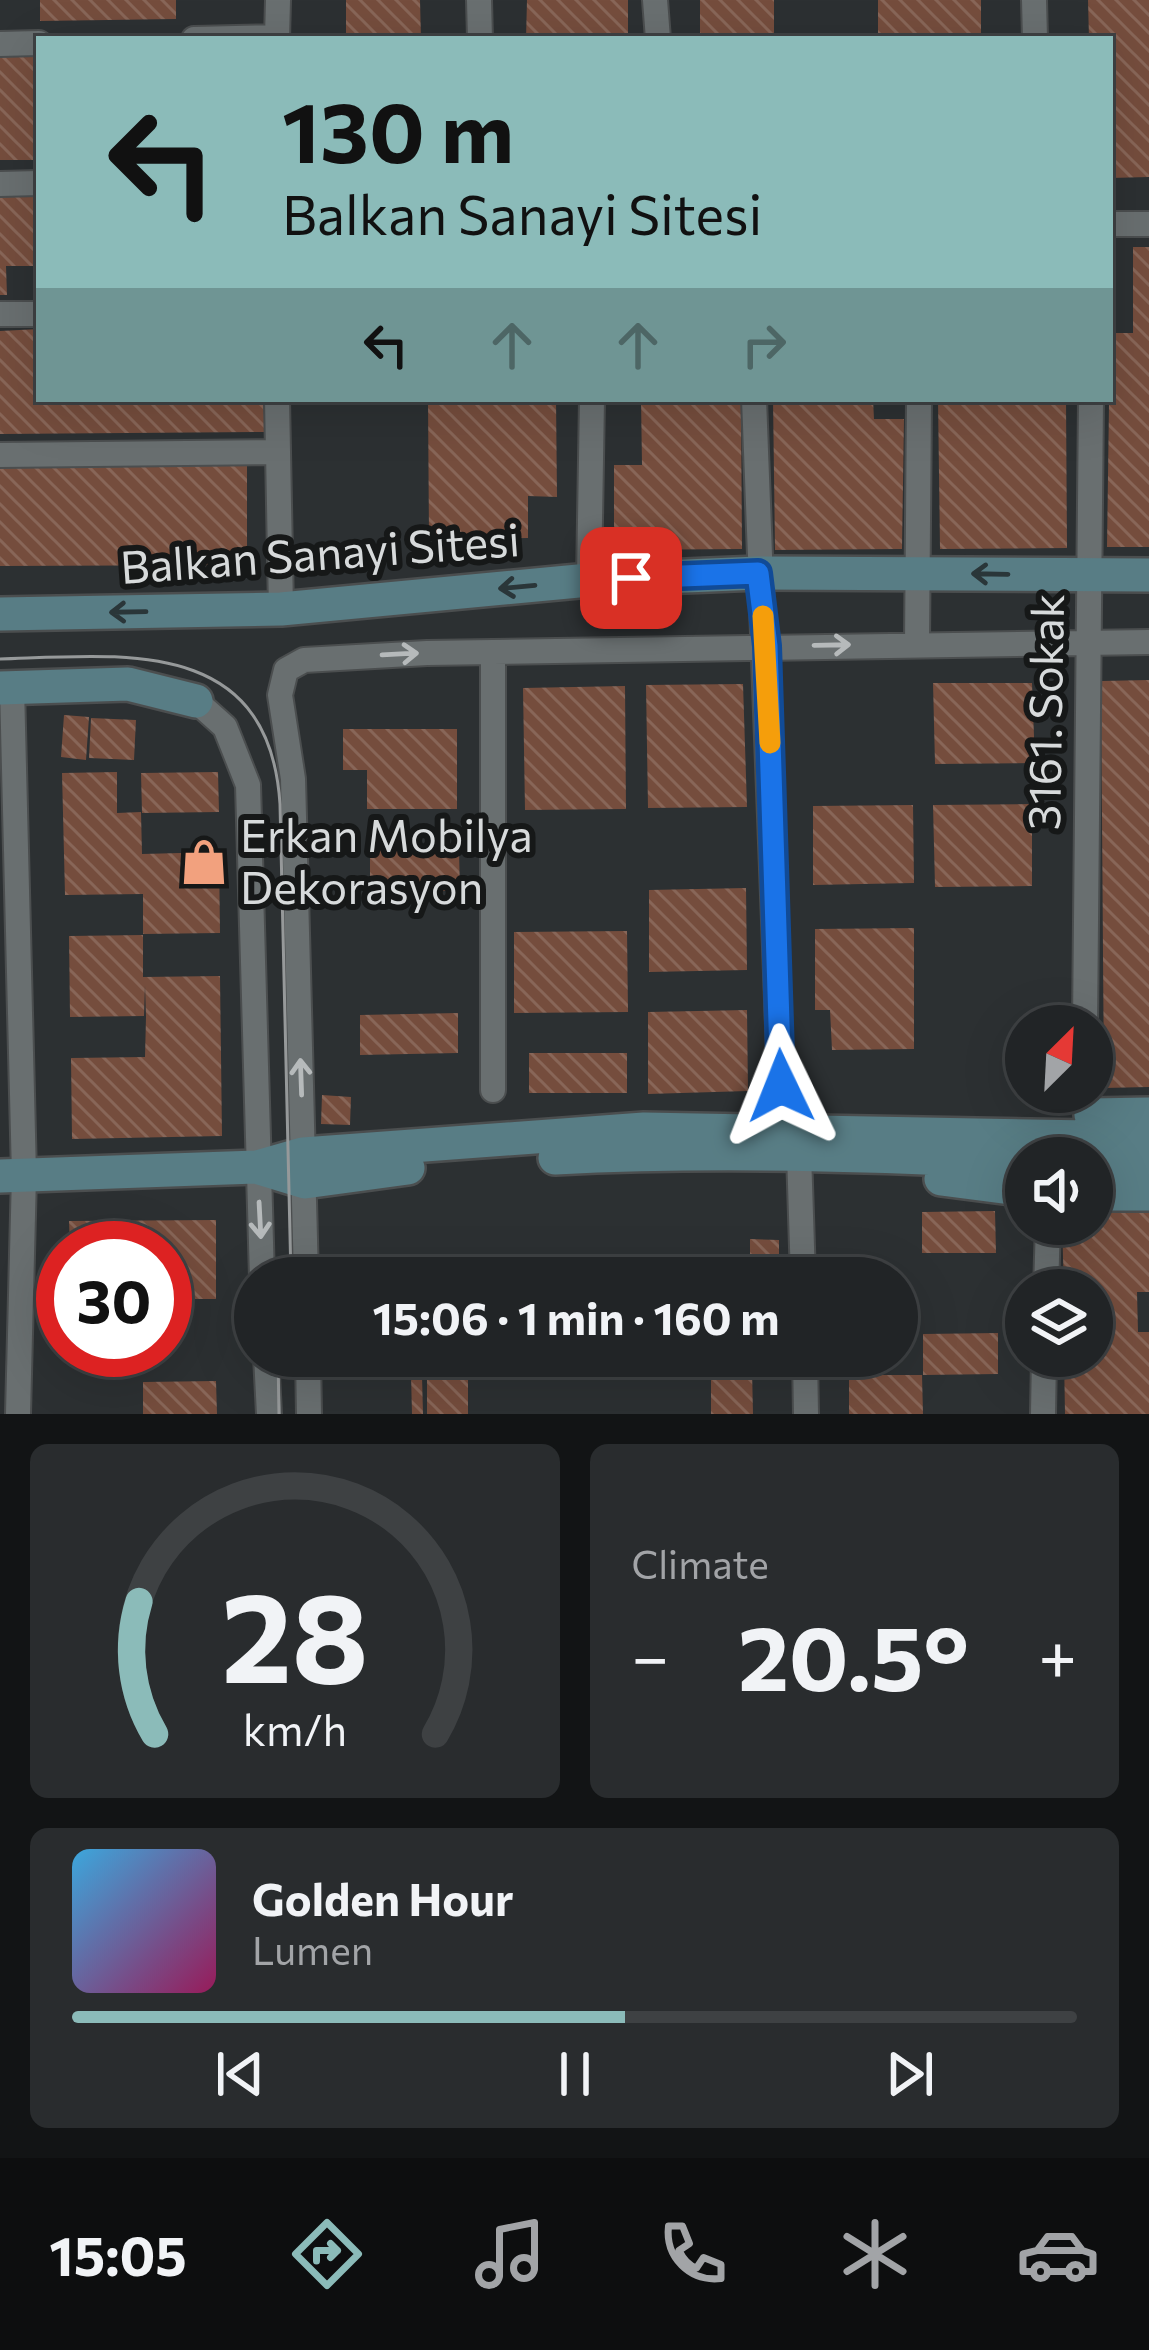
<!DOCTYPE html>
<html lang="en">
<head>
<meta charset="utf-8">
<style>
  :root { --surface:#212426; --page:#292c2e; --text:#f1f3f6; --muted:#a2a4a7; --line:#3e4143; --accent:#8bbbb9 }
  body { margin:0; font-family:Commissioner,sans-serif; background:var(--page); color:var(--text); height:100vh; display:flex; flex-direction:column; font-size:45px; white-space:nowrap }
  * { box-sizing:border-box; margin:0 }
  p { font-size:39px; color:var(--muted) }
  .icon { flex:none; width:66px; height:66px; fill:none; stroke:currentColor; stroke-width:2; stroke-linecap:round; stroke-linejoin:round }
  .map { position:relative; height:1414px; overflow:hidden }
  .drawer { display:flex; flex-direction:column; gap:30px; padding:30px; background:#121415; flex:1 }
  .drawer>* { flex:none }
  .hud { position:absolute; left:36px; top:36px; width:1077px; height:366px; border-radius:0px; box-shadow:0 12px 48px #0002,0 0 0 3px var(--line); background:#8bbbb9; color:#111; overflow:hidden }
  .needle { width:78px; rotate:24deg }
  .controls { position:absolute; left:1005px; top:1005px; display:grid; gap:24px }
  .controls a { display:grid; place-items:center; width:108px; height:108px; border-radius:50%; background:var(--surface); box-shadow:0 12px 48px #0002,0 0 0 3px var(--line); font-size:60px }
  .speed { position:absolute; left:36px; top:1221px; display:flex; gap:24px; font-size:60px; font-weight:700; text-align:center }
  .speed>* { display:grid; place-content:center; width:156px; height:156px; border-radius:50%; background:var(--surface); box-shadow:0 12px 48px #0002,0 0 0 3px var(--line); line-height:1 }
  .speed .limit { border:18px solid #d22; background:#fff; color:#111 }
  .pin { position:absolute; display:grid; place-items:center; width:102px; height:102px; color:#fff; margin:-51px; border-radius:24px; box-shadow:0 6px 18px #0006 }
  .me { position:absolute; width:132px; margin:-66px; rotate:358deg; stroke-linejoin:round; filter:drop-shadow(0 0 9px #0008) }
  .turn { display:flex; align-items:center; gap:42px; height:252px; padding:0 48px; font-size:54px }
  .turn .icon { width:156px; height:156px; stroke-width:2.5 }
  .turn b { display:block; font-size:84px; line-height:102px }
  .lanes { display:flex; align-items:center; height:114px; padding:0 48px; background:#0003; justify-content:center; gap:60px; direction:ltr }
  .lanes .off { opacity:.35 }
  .big { font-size:90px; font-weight:700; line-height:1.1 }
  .drawer .tile { flex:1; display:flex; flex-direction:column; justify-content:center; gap:18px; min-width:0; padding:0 42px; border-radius:18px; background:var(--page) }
  .drawer .dial { align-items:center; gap:0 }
  .dial svg { height:312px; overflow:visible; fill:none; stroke:var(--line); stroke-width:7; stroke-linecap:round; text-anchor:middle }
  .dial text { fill:var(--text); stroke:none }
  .song { display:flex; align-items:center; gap:36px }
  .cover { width:144px; height:144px; border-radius:18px; background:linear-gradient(135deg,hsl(200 70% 55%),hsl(330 70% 35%)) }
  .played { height:12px; border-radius:6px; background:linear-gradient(90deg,var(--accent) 55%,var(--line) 55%) }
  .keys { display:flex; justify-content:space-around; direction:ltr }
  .heat { display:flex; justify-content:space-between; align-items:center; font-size:66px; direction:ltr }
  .drawer .tiles { flex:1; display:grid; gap:30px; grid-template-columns:1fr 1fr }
  .tile:last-child { grid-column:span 2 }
  .trip { position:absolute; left:234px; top:1257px; width:684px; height:120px; border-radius:60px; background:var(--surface); box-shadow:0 12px 48px #0002,0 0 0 3px var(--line); font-weight:700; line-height:120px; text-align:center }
  .menu { display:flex; height:192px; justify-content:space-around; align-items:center; background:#0d0e0f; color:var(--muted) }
  .menu .icon { width:84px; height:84px }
  .menu .active { color:var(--accent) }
  .menu b { font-size:54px; color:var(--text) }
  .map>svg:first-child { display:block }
  .building { fill:url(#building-back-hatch) }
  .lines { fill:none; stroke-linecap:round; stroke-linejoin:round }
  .street-casing { stroke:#4b4e4f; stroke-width:28 }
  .secondary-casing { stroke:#4b4e4f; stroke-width:38 }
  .street { stroke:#696f70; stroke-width:24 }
  .secondary { stroke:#587d85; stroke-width:33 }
  .tram { stroke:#96999a; stroke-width:3 }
  .oneway { stroke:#2a3639 }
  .oneway2 { stroke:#b6babb }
  .route-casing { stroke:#114b97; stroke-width:30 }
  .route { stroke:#1a73e8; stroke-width:21 }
  .slow { stroke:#f59e0b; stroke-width:21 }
  .labels { text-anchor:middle; stroke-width:12; stroke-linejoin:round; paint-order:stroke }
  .street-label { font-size:45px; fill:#d7dadb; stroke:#161818 }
  .poi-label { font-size:45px; fill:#d7dadb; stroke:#161818; text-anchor:start }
</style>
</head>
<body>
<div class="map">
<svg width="1149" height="1414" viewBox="0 0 1149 1414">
  <defs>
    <pattern id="building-back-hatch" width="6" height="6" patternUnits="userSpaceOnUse" patternTransform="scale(3)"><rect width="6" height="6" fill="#754d3d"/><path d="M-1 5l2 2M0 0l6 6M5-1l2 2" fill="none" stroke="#886658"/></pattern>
  </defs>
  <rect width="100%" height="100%" fill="#2c3032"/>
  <!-- building -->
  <path class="building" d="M40,0H176V19L40,21Z
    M346,0H420L421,39H346Z
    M527,0H628V39H526Z
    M700,0H774V39H700Z
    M878,0H981V39H878Z
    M1088,0H1149V177L1110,178V39H1089Z
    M0,55H39V160H0Z
    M0,193H39V266H6L7,295H0Z
    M1133,247H1149V547H1107L1110,333H1133Z
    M39,329V399H263L265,432L0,434V331Z
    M428,399H556L557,497L528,496V538L429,539Z
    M641,399H741L742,549L614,550V465H642Z
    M773,399H873L874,419H904L902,549L775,550Z
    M938,399H1066L1067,548L940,549Z
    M247,465V565L0,566V467Z
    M1149,680V1087L1104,1088L1101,681Z
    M933,683H1032L1035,763L935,764Z
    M743,684L747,807L648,808L646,685Z
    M625,686L626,809L525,810L523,688Z
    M64,715L89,717L86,760L61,757Z
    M91,718L136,720L134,760L89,758Z
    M343,729H457V809H367V770H343Z
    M117,772V813L141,812L142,854L219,852L220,933L143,934V894L65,895L62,773Z
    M218,772L219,812L142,813L141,773Z
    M1032,804V886L935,887L933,805Z
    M913,805L914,883L813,885V806Z
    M370,850H459L460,891H370Z
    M746,888L747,970L649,972V890Z
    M914,928V1049L832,1050L830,1010H815V929Z
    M627,931L628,1012L514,1013V932Z
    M143,935V977L220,976L222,1136L72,1139L71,1058L145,1057L146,1017L145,985L144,1016L70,1017L69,936Z
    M747,1010L748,1091L648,1094V1012Z
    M458,1013V1053L360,1055V1015Z
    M529,1053H627V1093H529Z
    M322,1095L351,1097L350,1125L321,1124Z
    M1149,1210V1292H1137L1138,1332H1149V1414H1065L1064,1356H1092V1290H1064L1062,1224H1092V1211Z
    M995,1211L996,1253H922V1212Z
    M216,1220V1299H165V1248H70L69,1221Z
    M750,1239L779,1240V1268H750Z
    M998,1333V1374L923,1375V1334Z
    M386,1356H508V1371H468V1414H427V1372L386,1371Z
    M548,1356H630V1370L548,1371Z
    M711,1369H752L753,1414H711Z
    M411,1375L422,1376L423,1414H412Z
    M849,1375H922L923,1414H849Z
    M216,1381L217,1414H143V1382Z"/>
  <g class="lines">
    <defs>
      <path id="street" d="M479,0L480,39
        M655,0L658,39
        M1034,0L1035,39
        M194,39L277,37
        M277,39L278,0
        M0,44L39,43
        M0,184L39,183
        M1110,224H1149
        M0,314H39
        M277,399L281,609
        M754,399L782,1130
        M0,455L277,452
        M589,580L592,399
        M917,644L919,399
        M493,652V1090
        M12,687L24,1175L18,1414
        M196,701L225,727L248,785L262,1278
        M1085,1026L1091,399
        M799,1153L803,1278
        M306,1278L293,779L280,695L286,670L304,660L427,653L1149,642
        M1046,1290L1048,1224
        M266,1356L269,1414
        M308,1356L309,1414
        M805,1356L806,1414
        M1043,1414L1044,1356"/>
      <path id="secondary" d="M0,614L281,609L589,580L758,573L1149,575
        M0,688L128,684L196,701
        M1091,1115L1149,1114
        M555,1158C713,1150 868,1154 1026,1163
        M1092,1166L1149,1167
        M259,1168L305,1182L408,1168
        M0,1176L257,1167L303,1154L644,1129L1149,1138
        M941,1179L1026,1190
        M1092,1194H1149"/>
    </defs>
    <!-- street casing -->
    <use href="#street" class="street-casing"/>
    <!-- secondary casing -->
    <use href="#secondary" class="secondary-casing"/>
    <!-- street -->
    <use href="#street" class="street"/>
    <!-- secondary -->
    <use href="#secondary" class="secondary"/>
    <!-- tram -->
    <path class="tram" d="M0,659C124,655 269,636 280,804L291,1278
      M278,1356L279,1414"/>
  </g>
  <!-- one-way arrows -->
  <defs><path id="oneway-shaft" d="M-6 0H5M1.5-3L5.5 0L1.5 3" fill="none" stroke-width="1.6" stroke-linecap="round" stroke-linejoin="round" transform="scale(3)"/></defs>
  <g class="oneway">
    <use href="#oneway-shaft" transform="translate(990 574) rotate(-179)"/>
    <use href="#oneway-shaft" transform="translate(517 587) rotate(175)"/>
    <use href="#oneway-shaft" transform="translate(128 612) rotate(179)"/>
  </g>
  <g class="oneway2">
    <use href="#oneway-shaft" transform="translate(832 645) rotate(-1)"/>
    <use href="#oneway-shaft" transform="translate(400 654) rotate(-3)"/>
    <use href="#oneway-shaft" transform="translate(301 1077) rotate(-92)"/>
    <use href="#oneway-shaft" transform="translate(260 1220) rotate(87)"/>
  </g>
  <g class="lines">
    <defs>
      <path id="route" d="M631,578L758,573L767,646L781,1086"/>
    </defs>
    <!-- route casing -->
    <use href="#route" class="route-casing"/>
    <!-- route -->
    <use href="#route" class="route"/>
    <!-- slow -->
    <path class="slow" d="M763,616L770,743"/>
  </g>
  <!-- icons -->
  <defs>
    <symbol id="shop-bare" viewBox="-9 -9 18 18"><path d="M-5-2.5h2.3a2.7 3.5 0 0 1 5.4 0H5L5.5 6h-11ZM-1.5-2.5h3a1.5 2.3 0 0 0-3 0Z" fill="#f2a17e" stroke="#161818" stroke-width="2.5" paint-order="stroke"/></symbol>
  </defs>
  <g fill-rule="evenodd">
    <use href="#shop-bare" x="171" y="829" width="66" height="66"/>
  </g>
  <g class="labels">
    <!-- street labels -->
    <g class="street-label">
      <text transform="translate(320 554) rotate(-4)" y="16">Balkan Sanayi Sitesi</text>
      <text transform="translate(1046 712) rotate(-89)" y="16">3161. Sokak</text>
    </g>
    <!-- poi labels -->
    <g class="poi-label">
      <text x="240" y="852">Erkan Mobilya<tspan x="240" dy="52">Dekorasyon</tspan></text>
    </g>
  </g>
</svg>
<div class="controls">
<a><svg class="needle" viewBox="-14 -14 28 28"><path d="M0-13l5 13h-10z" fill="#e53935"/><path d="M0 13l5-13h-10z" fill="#a2a4a7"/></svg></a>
<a><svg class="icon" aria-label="sound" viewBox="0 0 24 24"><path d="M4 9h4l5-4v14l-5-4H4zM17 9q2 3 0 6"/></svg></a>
<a><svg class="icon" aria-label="layers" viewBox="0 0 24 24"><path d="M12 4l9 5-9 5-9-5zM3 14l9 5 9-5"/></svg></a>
</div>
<div class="speed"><div class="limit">30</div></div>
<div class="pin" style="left:631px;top:578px;background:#d93025"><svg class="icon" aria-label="arrive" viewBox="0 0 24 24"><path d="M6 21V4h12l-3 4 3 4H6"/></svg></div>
<svg class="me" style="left:781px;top:1086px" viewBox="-20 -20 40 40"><path d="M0-17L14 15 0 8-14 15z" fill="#1a73e8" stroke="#fff" stroke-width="4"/></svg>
<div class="trip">15:06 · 1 min · 160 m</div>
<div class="hud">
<div class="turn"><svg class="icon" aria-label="left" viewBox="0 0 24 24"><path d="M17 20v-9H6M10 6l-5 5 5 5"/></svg><div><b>130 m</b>Balkan Sanayi Sitesi</div></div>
<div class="lanes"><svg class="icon" aria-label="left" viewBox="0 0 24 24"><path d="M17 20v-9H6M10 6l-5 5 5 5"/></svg><svg class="icon off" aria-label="ahead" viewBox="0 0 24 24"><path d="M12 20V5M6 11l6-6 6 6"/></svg><svg class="icon off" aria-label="ahead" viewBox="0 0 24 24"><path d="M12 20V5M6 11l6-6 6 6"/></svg><svg class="icon off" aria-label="right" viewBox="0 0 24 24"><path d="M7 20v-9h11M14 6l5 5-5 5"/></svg></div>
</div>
</div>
<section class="drawer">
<div class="tiles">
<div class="tile dial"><svg viewBox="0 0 100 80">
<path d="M14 69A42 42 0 1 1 86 69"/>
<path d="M14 69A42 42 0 0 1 10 35" stroke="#8bbbb9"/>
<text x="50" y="56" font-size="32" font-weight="700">28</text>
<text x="50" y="72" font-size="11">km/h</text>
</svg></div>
<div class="tile"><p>Climate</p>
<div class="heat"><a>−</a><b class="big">20.5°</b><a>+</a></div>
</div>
<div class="tile">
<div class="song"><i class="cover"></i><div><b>Golden Hour</b><p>Lumen</p></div></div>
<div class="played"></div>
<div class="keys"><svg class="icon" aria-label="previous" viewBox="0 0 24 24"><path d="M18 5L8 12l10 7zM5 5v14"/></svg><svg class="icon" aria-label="pause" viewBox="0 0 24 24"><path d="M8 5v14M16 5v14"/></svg><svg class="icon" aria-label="next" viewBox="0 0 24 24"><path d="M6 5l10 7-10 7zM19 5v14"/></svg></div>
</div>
</div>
</section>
<nav class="menu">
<b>15:05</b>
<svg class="icon active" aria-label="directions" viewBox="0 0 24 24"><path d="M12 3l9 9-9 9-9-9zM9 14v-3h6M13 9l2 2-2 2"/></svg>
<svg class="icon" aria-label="music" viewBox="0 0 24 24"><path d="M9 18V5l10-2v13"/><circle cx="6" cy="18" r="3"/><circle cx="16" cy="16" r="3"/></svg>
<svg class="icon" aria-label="phone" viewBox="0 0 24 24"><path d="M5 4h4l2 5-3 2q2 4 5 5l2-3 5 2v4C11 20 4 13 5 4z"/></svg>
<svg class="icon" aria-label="climate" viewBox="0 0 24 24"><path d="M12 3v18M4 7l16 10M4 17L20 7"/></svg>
<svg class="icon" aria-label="car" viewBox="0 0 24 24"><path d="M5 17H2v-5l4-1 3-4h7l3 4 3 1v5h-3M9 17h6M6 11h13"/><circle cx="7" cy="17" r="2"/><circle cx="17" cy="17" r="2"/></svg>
</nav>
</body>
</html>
